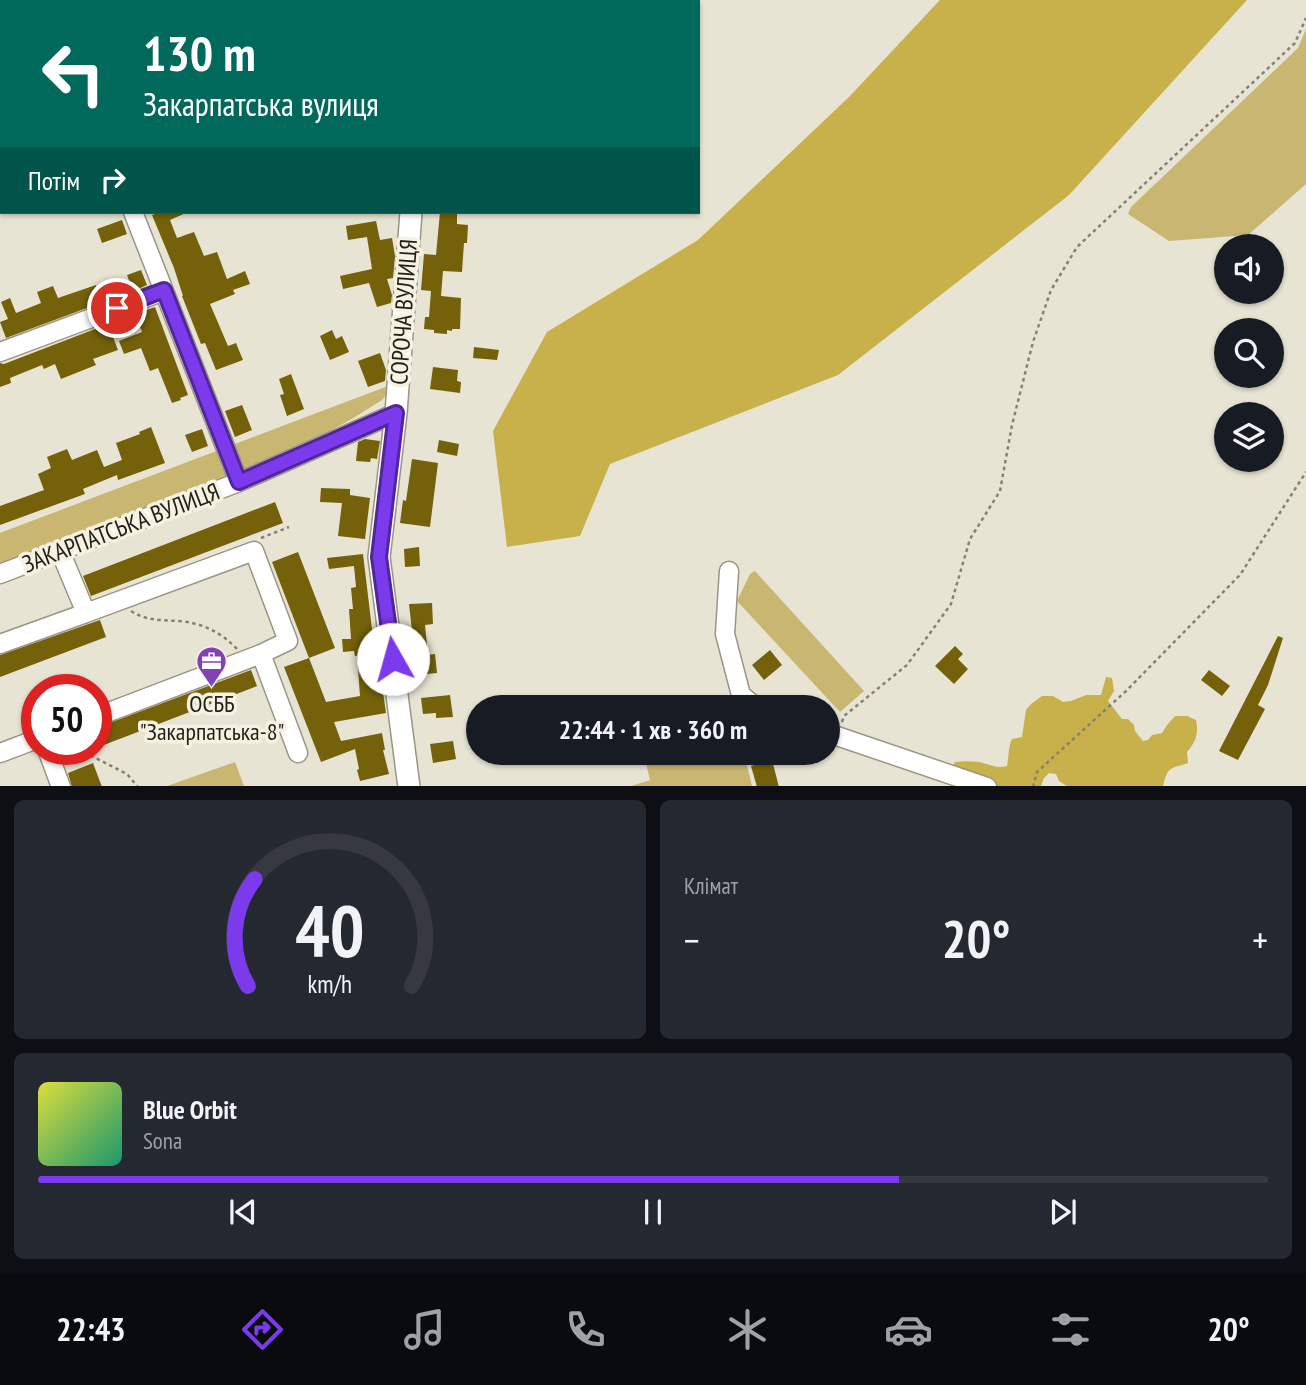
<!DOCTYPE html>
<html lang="uk">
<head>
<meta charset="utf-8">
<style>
  :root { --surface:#171b24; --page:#242831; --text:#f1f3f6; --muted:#9ea1a6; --line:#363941; --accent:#7c3aed }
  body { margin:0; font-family:"PT Sans Narrow",sans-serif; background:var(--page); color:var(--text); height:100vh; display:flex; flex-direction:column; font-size:26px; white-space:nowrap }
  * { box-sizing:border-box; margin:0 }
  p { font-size:23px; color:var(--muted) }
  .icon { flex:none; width:38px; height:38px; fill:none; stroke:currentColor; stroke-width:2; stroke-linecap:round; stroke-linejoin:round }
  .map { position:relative; height:786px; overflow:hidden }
  .side { display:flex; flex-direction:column; gap:14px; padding:14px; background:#0d0f14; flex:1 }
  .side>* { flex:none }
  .hud { position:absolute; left:0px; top:0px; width:700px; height:214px; box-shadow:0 2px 5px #0004; background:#00695c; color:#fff; overflow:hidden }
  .tools { position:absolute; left:1214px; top:234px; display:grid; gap:14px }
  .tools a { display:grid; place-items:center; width:70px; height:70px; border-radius:50%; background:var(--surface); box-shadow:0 2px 5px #0004; font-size:35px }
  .speed { position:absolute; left:21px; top:674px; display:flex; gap:14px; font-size:35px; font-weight:700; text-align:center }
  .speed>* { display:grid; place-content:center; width:91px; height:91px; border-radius:50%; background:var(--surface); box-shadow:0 2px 5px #0004; line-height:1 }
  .speed .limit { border:10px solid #d22; background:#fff; color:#111 }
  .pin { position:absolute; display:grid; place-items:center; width:60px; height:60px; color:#fff; margin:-30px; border:4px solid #fff; border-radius:50%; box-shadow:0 2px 7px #0007 }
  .me { position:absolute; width:77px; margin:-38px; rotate:353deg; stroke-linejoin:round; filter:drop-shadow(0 0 5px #0008) }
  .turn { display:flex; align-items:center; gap:24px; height:147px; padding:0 28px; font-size:32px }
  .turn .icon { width:91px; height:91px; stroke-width:2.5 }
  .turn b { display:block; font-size:49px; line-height:60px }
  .then { display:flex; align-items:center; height:66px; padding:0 28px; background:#0003; gap:14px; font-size:26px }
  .big { font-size:52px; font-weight:700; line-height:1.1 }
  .side .tile { flex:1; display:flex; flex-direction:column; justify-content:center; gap:10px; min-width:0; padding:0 24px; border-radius:10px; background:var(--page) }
  .side .dial { align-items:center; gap:0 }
  .dial svg { height:182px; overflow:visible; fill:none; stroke:var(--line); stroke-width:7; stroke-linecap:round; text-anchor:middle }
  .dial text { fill:var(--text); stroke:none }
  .song { display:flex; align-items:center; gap:21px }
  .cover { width:84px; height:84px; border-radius:10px; background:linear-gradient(135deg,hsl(60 70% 55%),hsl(160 70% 35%)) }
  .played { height:7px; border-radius:4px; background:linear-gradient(90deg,var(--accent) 70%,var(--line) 70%) }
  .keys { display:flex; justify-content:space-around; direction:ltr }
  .heat { display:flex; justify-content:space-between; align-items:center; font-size:38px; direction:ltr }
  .side .tiles { flex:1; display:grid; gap:14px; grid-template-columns:1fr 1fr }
  .tile:last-child { grid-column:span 2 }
  .trip { position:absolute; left:466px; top:695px; width:374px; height:70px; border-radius:35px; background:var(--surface); box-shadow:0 2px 5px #0004; font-weight:700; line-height:70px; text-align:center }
  .dock { display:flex; height:112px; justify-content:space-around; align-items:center; background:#090b0e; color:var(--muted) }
  .dock .icon { width:49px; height:49px }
  .dock .current { color:var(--accent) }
  .dock b { font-size:32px; color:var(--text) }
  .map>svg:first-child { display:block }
  .green { fill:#c8b671 }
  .forest { fill:#c8b04a }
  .building { fill:#746109 }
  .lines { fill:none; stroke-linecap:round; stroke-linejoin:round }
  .minor-casing { stroke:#9a9686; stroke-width:21 }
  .major-casing { stroke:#9a9686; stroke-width:24 }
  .path { stroke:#848276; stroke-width:2.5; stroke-dasharray:3.5 3.5; stroke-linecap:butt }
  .minor { stroke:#fff; stroke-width:18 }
  .major { stroke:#fff; stroke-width:21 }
  .route-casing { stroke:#51269a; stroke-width:18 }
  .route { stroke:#7c3aed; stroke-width:12 }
  .labels { text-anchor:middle; stroke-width:7; stroke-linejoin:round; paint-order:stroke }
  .street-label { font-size:24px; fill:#201f19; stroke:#f6f1e0 }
  .poi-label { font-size:24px; fill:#201f19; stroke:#f6f1e0 }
</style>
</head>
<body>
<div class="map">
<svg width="1306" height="787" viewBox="0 0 1306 787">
  <rect width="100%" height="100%" fill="#e8e4d3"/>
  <!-- green -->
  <path class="green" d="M1306,29V184L1248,235L1169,241L1128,214L1131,207L1298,48Z
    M388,386L390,390L382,400L355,417L275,462L0,570V533Z
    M755,571L864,691L840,712L737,601L750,574Z
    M684,753H744L752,786H631L650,780L646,763Z
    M235,762L244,786H167Z"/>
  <!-- forest -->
  <path class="forest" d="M940,0H1247L1069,195L838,375L610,464L580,536L507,547L493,431L547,332L698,240L849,97Z
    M1106,677L1112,678L1114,691L1108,701L1122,719H1128L1134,725L1135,731L1143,741L1148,740L1152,735L1162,733L1167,725L1175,716H1187L1196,720C1199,733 1196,742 1187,752L1188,763C1170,769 1168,766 1163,786H1067L1059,781L1056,774L1049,773L1044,778L1041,786H964L951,769L955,762C963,761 971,761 979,762C989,764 997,769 1007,766C1009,757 1008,747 1012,739L1022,737L1026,710L1031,704L1042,696H1053L1063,702L1071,701L1086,695H1101Z"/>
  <!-- building -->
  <path class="building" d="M161,212H188L170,220L177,238L194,232L204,256L217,252L227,279L245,271L250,284L233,290L235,294L210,304L228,346L236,343L243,360L216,370L205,343L201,344L182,296H183L174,268L152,215Z
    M440,212H457V224L468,225L467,243H464L462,272L443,271L441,296L461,298L460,329H452V331L447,330V334L434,333V330L424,329L425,317H429L431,291L421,290L424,254L436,255Z
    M122,220L127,234L102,243L97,229Z
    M376,221L380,240L392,238L395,256L393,278L387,279L392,295L391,303L377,307L369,283L343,289L340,276L372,269L367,237L348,240L346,226Z
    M141,270L147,285L133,291L127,275Z
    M96,285L103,302L6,338L0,322L8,319L1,302L10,298L16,313L41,303L37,292L53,286L58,298Z
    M155,307L188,395L180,398L181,400L172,403L158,368L150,371L141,348L124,354L119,341L142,332L135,314Z
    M108,324L118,350L93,359L96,365L61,379L55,364L44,369L42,365L10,378L11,383L0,387V363L4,364Z
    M332,330L336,339L342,336L349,352L330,360L320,336Z
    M474,347L499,350L497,360L473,358Z
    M380,353L386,370L385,381L368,387L358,361Z
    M433,367L458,370L457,381L461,382L460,393L430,389Z
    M291,374L304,409L287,416L280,395L284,394L279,379Z
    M242,405L252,430L235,437L225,411Z
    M151,427L165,463L118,480L117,475L83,489L85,494L0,525V506L44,490L38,474L51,468L47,457L67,449L72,460L97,450L104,467L122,460L116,443L140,434L139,432Z
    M202,429L208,446L192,452L185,435Z
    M365,439L380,441L377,459L371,458L370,462L356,461L358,442Z
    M439,440L459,444L457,456L437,452Z
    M412,459L438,463L430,527L400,523L403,500L406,501Z
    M321,488L350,489V495L370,498L365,539L338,536L342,503L320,502Z
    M275,502L283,523L91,596L83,576Z
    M419,547L420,566L405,567L404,549Z
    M298,552L335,648L309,658L272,562Z
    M363,554L374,646H370L373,669H377L379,693L383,692L386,713L334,722L341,741L382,733L385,750H383L389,774L360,781L357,770L359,769L355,749L321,762L284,667L309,658L326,702L360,696L357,656H355L354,651L343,652L342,639H351L349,609H353L351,588L356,587L354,566L329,569L327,558Z
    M432,603L433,624L425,625L428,655L435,654L437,673L417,675L409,604Z
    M100,620L106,637L0,677V655Z
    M1278,636L1283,638L1268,685L1258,705L1265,709L1238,760L1219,751Z
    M955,646L963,654L958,659L968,669L954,684L935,666Z
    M770,650L782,665L764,680L752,665Z
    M251,670L257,686L96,748V728Z
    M1209,670L1230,686L1222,696L1201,680Z
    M450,695L453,717L436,718V713L423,714L421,698Z
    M453,741L456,759L433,763L430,744Z
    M772,760L779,787H757L751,766Z
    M93,763L102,787H72L68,773Z"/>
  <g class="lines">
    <defs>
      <path id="minor" d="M52,0L53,2
        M0,165H2
        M133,212L239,482
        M0,352L164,291
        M729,571L725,634L741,695L756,707
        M0,574L239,482L396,413
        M86,613L254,551L288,641L261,654
        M0,644L86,613L60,551
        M96,717L261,654L298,753
        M828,733L987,787
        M47,749L61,787
        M0,753L37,739"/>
      <path id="major" d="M423,2L424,0
        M409,787L379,557L396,413L411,212"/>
    </defs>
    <!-- minor casing -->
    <use href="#minor" class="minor-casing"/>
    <!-- major casing -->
    <use href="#major" class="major-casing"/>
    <!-- path -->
    <path class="path" d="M261,538L289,527
      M131,611C147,621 161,620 179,621C202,623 221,632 237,649
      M842,722L844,716L907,665L951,604L970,539L1000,491L1012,425L1033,342L1051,290L1077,247L1295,43L1306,18
      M78,749L127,774L138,787
      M1033,787L1037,772L1125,692L1240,575L1306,472"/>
    <!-- minor -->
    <use href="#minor" class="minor"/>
    <!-- major -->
    <use href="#major" class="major"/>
  </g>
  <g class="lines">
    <defs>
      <path id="route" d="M117,308L164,290L239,482L396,413L379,557L393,659"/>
    </defs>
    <!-- route casing -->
    <use href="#route" class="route-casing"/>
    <!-- route -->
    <use href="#route" class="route"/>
  </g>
  <!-- icons -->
  <defs>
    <symbol id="office-pin" viewBox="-11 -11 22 30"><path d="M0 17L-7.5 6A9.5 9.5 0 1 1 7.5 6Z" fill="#8142b7" stroke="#f6f1e0"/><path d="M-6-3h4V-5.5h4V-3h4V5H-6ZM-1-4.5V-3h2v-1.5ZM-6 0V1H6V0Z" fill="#fff"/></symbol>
  </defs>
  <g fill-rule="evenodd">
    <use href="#office-pin" x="194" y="644" width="35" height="47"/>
  </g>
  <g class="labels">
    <!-- street labels -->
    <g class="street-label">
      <text transform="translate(404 312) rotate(-86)" y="8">СОРОЧА ВУЛИЦЯ</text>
      <text transform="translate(121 528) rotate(-21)" y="8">ЗАКАРПАТСЬКА ВУЛИЦЯ</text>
    </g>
    <!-- poi labels -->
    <g class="poi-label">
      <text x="212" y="712">ОСББ<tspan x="212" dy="28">"Закарпатська-8"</tspan></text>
    </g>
  </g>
</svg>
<div class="tools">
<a><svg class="icon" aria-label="sound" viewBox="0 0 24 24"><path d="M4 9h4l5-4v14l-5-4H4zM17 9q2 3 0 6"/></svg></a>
<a><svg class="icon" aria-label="search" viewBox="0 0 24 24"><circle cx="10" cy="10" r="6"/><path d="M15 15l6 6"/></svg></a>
<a><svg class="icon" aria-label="layers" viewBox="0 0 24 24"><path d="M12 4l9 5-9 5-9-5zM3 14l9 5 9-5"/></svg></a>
</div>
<div class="speed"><div class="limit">50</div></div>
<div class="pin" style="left:117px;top:308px;background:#d93025"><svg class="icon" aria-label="arrive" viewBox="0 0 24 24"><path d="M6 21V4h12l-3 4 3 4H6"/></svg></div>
<svg class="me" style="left:393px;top:659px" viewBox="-20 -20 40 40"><circle r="19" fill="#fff"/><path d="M0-13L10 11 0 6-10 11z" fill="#7c3aed"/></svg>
<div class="trip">22:44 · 1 хв · 360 m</div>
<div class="hud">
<div class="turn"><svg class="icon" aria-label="left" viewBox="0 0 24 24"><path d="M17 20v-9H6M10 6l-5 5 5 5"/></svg><div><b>130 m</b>Закарпатська вулиця</div></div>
<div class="then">Потім<svg class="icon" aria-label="right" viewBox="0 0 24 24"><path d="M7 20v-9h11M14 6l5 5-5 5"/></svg></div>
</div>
</div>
<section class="side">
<div class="tiles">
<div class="tile dial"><svg viewBox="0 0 100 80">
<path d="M14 69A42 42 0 1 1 86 69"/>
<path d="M14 69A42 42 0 0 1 17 22" stroke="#7c3aed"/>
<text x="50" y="56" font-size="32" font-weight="700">40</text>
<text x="50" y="72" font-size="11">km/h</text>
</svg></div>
<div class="tile"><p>Клімат</p>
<div class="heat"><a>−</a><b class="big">20°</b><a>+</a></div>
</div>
<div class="tile">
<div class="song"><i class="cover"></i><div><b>Blue Orbit</b><p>Sona</p></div></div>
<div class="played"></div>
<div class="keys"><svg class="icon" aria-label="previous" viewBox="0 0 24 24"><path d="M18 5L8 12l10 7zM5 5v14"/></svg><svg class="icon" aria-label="pause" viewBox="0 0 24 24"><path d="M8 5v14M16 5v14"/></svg><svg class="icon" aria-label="next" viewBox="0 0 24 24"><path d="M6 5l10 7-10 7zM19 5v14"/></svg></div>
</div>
</div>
</section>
<nav class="dock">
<b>22:43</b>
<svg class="icon current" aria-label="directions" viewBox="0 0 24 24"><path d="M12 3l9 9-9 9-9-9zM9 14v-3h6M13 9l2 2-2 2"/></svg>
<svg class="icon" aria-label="music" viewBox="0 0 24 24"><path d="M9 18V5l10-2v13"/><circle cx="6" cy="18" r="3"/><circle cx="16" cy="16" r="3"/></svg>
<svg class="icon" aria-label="phone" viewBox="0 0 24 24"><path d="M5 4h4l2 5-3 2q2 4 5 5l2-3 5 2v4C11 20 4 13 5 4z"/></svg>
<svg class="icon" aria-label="climate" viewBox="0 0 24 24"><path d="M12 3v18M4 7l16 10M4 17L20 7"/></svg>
<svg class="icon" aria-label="car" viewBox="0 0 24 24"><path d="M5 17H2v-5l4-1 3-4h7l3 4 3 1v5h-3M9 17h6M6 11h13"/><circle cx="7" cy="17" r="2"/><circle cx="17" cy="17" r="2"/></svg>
<svg class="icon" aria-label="filters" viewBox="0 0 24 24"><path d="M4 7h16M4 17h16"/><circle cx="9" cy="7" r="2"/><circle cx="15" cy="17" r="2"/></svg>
<b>20°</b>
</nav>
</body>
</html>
